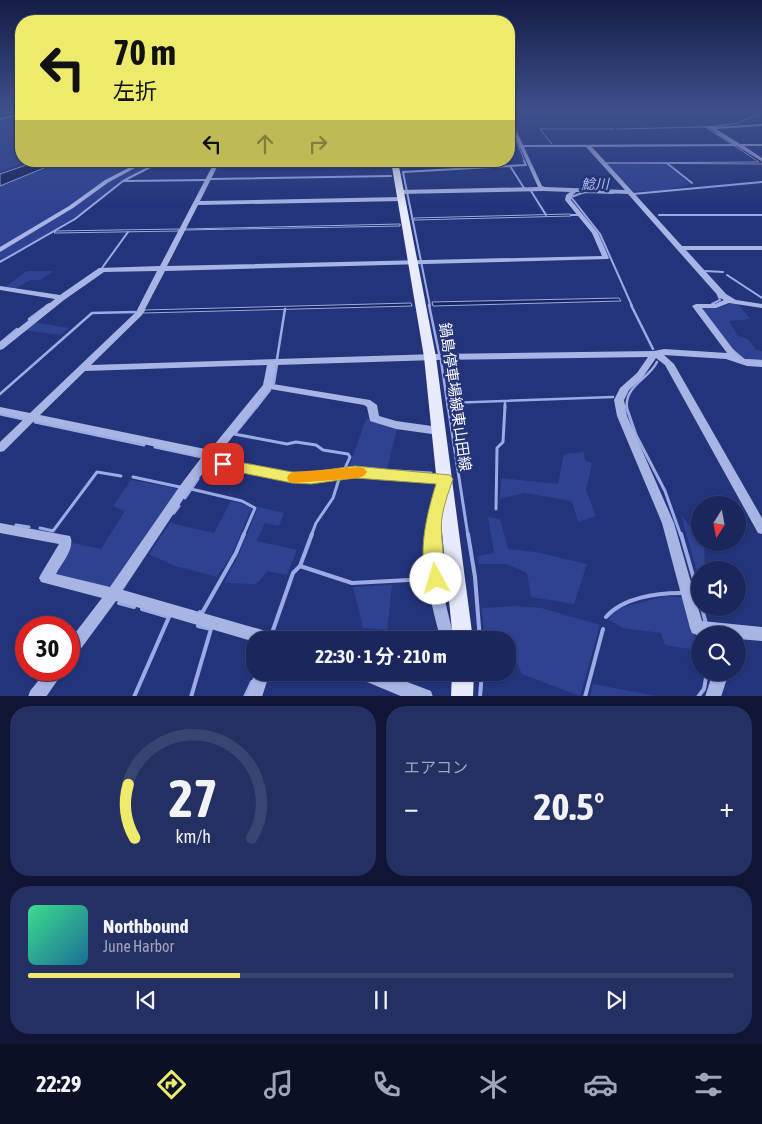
<!DOCTYPE html>
<html lang="ja">
<head>
<meta charset="utf-8">
<style>
  :root { --surface:#1b275c; --page:#242f62; --text:#f1f3f6; --muted:#a0a5bb; --line:#394472; --accent:#eeea6c }
  body { margin:0; font-family:"Asap Condensed","Noto Sans JP",sans-serif; background:var(--page); color:var(--text); height:100vh; display:flex; flex-direction:column; font-size:19px; white-space:nowrap }
  * { box-sizing:border-box; margin:0 }
  p { font-size:16px; color:var(--muted) }
  .icon { flex:none; width:28px; height:28px; fill:none; stroke:currentColor; stroke-width:2; stroke-linecap:round; stroke-linejoin:round }
  .map { position:relative; height:696px; overflow:hidden }
  .details { display:flex; flex-direction:column; gap:10px; padding:10px; background:#0f1533; flex:1 }
  .details>* { flex:none }
  .banner { position:absolute; left:15px; top:15px; width:500px; height:152px; border-radius:20px; box-shadow:0 1px 4px #0004,0 0 0 1px var(--line); background:#eeea6c; color:#111; overflow:hidden }
  .needle { width:32px; rotate:191deg }
  .buttons { position:absolute; left:691px; top:496px; display:grid; gap:10px }
  .buttons a { display:grid; place-items:center; width:55px; height:55px; border-radius:50%; background:var(--surface); box-shadow:0 1px 4px #0004,0 0 0 1px var(--line); font-size:25px }
  .speed { position:absolute; left:15px; top:616px; display:flex; gap:10px; font-size:25px; font-weight:700; text-align:center }
  .speed>* { display:grid; place-content:center; width:65px; height:65px; border-radius:50%; background:var(--surface); box-shadow:0 1px 4px #0004,0 0 0 1px var(--line); line-height:1 }
  .speed .limit { border:8px solid #d22; background:#fff; color:#111 }
  .pin { position:absolute; display:grid; place-items:center; width:42px; height:42px; color:#fff; margin:-21px; border-radius:10px; box-shadow:0 2px 8px #0006 }
  .me { position:absolute; width:55px; margin:-28px; rotate:354deg; stroke-linejoin:round; filter:drop-shadow(0 0 4px #0008) }
  .turn { display:flex; align-items:center; gap:18px; height:105px; padding:0 15px; font-size:22px }
  .turn .icon { width:65px; height:65px; stroke-width:2.5 }
  .turn b { display:block; font-size:35px; line-height:42px }
  .lanes { display:flex; align-items:center; height:48px; padding:0 15px; background:#0003; justify-content:center; gap:25px; direction:ltr }
  .lanes .off { opacity:.35 }
  .big { font-size:38px; font-weight:700; line-height:1.1 }
  .details .card { flex:1; display:flex; flex-direction:column; justify-content:center; gap:8px; min-width:0; padding:0 18px; border-radius:20px; background:var(--page) }
  .details .dial { align-items:center; gap:0 }
  .dial svg { height:130px; overflow:visible; fill:none; stroke:var(--line); stroke-width:7; stroke-linecap:round; text-anchor:middle }
  .dial text { fill:var(--text); stroke:none }
  .song { display:flex; align-items:center; gap:15px }
  .cover { width:60px; height:60px; border-radius:8px; background:linear-gradient(135deg,hsl(150 70% 55%),hsl(200 70% 35%)) }
  .played { height:5px; border-radius:2px; background:linear-gradient(90deg,var(--accent) 30%,var(--line) 30%) }
  .keys { display:flex; justify-content:space-around; direction:ltr }
  .heat { display:flex; justify-content:space-between; align-items:center; font-size:28px; direction:ltr }
  .details .tiles { flex:1; display:grid; gap:10px; grid-template-columns:1fr 1fr }
  .card:last-child { grid-column:span 2 }
  .trip { position:absolute; left:246px; top:631px; width:270px; height:50px; border-radius:20px; background:var(--surface); box-shadow:0 1px 4px #0004,0 0 0 1px var(--line); font-weight:700; line-height:50px; text-align:center }
  .dock { display:flex; height:80px; justify-content:space-around; align-items:center; background:#0b1025; color:var(--muted) }
  .dock .icon { width:35px; height:35px }
  .dock .on { color:var(--accent) }
  .dock b { font-size:22px; color:var(--text) }
  .map>svg:first-child { display:block }
  .green { fill:#2f4292 }
  .water { fill:#19245b; stroke:#9cabe5 }
  .lines { fill:none; stroke-linecap:round; stroke-linejoin:round }
  .stream-far4 { stroke:#9cabe5; stroke-width:1 }
  .stream-far3 { stroke:#9cabe5; stroke-width:2 }
  .stream-far2 { stroke:#9cabe5; stroke-width:2.5 }
  .stream-far1 { stroke:#9cabe5; stroke-width:3 }
  .stream { stroke:#9cabe5; stroke-width:4 }
  .minor { fill:#a8b4e4; fill-rule:evenodd }
  .major { fill:#e8ebfc; fill-rule:evenodd }
  .route { fill:#eeea6c; stroke:#9b9846 }
  .slow { fill:#f59e0b }
  .labels { text-anchor:middle; stroke-width:5; stroke-linejoin:round; paint-order:stroke }
  .far-water-label { font-size:14px; font-style:italic; fill:#b3bfec; stroke:#24347b }
  .street-label { font-size:15px; fill:#fff; stroke:#24347b }
</style>
</head>
<body>
<div class="map">
<svg width="762" height="697" viewBox="0 0 762 697">
  <rect width="100%" height="100%" fill="#24347b"/>
  <!-- green -->
  <path class="green" d="M21,114V161H28L0,172V120Z
    M34,161H143L116,174L89,191L150,161H164L124,181L75,219L0,263V186L56,164Z
    M607,164H666L690,184L663,191H633Z
    M27,271H54L40,280H31L14,289L5,287Z
    M732,303L740,306L750,319L729,321L738,336L748,339L756,350L762,351V359H745L731,348L702,308H718Z
    M33,322L69,328L61,335L23,330Z
    M366,419L397,429L387,468L349,467Z
    M584,452L585,461L592,463L586,490L596,516L578,522L572,501L524,493L500,499L501,478L558,484L564,454Z
    M131,480L179,489L111,590L52,575L72,543L101,549L125,511L113,506Z
    M231,501L252,507L231,556L217,577L175,566L149,554L170,523L214,533Z
    M258,507L284,513L279,526L265,523L256,541L297,550L287,575L268,571L256,584L224,583L240,552Z
    M681,515L704,545L705,570H700V582Z
    M488,517L500,519L508,549L536,552L587,564L574,604L531,597L527,573L506,564H478L477,556L494,553Z
    M392,585L387,630L363,628L353,587Z
    M667,596L685,598L697,650L665,645L661,633L623,628L609,620L615,609Z
    M515,606L541,608L600,625L580,696L522,674L514,657L508,652V640H492L484,634L482,608Z
    M593,684L656,696H590Z"/>
  <!-- water -->
  <path class="water" d="M707,128L762,161V164L606,163L759,162Z
    M38,161H61L0,186V174Z
    M570,214L571,216L414,220V218Z
    M400,224V226L185,230L186,229Z
    M179,229L178,231L54,233L56,231Z
    M619,298L621,301L433,306L432,302Z
    M411,303L412,306L143,313L145,310Z"/>
  <g class="lines">
    <!-- stream-far4 -->
    <path class="stream-far4" d="M0,114L19,111
      M509,124L510,126
      M708,127L738,123L762,113
      M511,128L525,162
      M617,129L703,127
      M552,144L540,129H613
      M160,162L162,161"/>
    <!-- stream-far3 -->
    <path class="stream-far3" d="M668,164L692,183
      M510,166L524,188
      M211,179L391,176
      M124,181L206,180
      M531,191L546,215
      M613,193L585,192L571,197L600,234L632,306
      M633,194L762,182
      M571,215H579
      M659,215H762
      M0,262L75,219L123,181L162,161
      M102,268L128,232
      M705,271L723,272
      M727,275L762,298
      M712,304L720,300L718,295
      M46,306L49,304
      M430,306L403,172L526,165L524,161"/>
    <!-- stream-far2 -->
    <path class="stream-far2" d="M429,305L439,353
      M631,305L653,349
      M29,319L48,305
      M0,343L17,329
      M732,350L744,360L762,361
      M277,359L285,309
      M441,361L448,408
      M274,383L277,364
      M0,394L92,313L135,312
      M448,403L613,397
      M256,408L270,390
      M505,408V401
      M627,408C624,386 649,379 657,362"/>
    <!-- stream-far1 -->
    <path class="stream-far1" d="M448,406L468,536
      M626,406L636,435L665,491L681,536
      M0,414L23,419
      M35,422L144,445
      M236,432L257,406
      M234,434L287,444L296,442L316,445L323,450L348,454L350,457L345,468L431,473
      M155,447L202,457
      M133,477L180,487
      M191,489L242,501L255,508L243,536
      M185,498L198,479
      M496,509L497,448L503,442L505,406
      M174,513L179,506
      M16,525L29,527
      M40,528L53,531L97,472L121,476
      M311,536L316,523L333,498L340,476"/>
    <!-- stream -->
    <path class="stream" d="M468,534L475,577L480,640
      M681,534L700,600
      M300,566L352,583L428,579
      M119,603L134,607
      M702,608L706,624
      M200,612L202,613L236,553L244,534
      M606,617C622,598 656,593 680,593
      M272,633L293,573L300,566L312,534
      M134,697L169,617L142,609
      M191,697L211,629L198,626
      M245,697L252,682
      M480,697L482,672
      M585,697L603,629
      M698,697L704,689L707,672"/>
    <!-- minor -->
    <path class="minor" d="M21,113V115L0,120V118Z
      M509,118L511,119L523,145L733,144L711,129L703,127L705,126L712,127L762,124V126L716,129L740,144H762V146H744L762,158V161L738,146L592,147L682,246H762V250H686L726,294L736,300L762,304V308L729,303L716,308H702L739,357L748,360L762,361V367L747,366L726,359L664,355L674,364L762,518V534L758,533L665,365L656,358L643,377L629,390L624,400L627,416L674,523L702,621L762,627V641L738,639V635H697L692,633L690,628L662,523L617,416L614,400L620,388L637,373L648,357L436,360L276,365L273,384L370,400L377,405L379,416L396,421L439,427L443,428L444,431L443,434L439,435L396,429L370,421L367,407L364,405L270,389L215,459L293,473L311,474L355,468L449,476L451,479C447,491 442,504 440,517C434,558 444,600 455,640H441C425,584 418,539 438,483L355,476L311,482L293,481L209,466L190,489L123,590L273,633L278,635L280,640H255V642L116,601L74,658L69,660V641L102,598L41,582L39,578L41,574L59,544L0,533V523L70,536C76,548 61,564 56,574L110,587L182,483L201,458L204,457L34,421L4,451L0,452V442L24,419L0,413V407L30,413L136,312L157,271L104,272L64,300L3,349L0,350V343L55,299L0,290V286L60,295L99,268L160,266L215,161H220L200,201L401,197L404,199L401,201L198,205L167,266L602,256L592,233L565,200L566,195L570,192L544,191L400,194L397,192L400,190L538,187L520,147L518,146L519,145L509,123ZM524,147H586L625,190L545,187L542,186ZM576,192L628,194L720,298L724,300L715,304H696L692,306L727,353L664,349L654,351L436,354L91,365L142,315L165,271L608,259L609,258L598,233L571,200L572,196ZM267,365L263,385L210,450L40,415L85,371Z
      M142,161H148L109,182L73,208L0,252V247L69,206L105,180Z
      M47,670H64L61,675L46,697H28L30,691Z
      M255,672H270L262,697H246Z
      M353,672H381L431,691L433,697H403L355,677Z
      M713,672H729L721,697H705Z"/>
    <!-- major -->
    <path class="major" d="M391,161H398L436,357L473,640H453L424,357Z
      M452,672H474L473,697H451Z"/>
  </g>
  <!-- sky -->
  <linearGradient id="sky" x2="0" y2="1"><stop stop-color="#141d44"/><stop offset="0.53" stop-color="#3f508d"/><stop offset="1" stop-color="#3f508d" stop-opacity="0"/></linearGradient>
  <rect width="762" height="208" fill="url(#sky)"/>
  <!-- route -->
  <path class="route" d="M223,459L292,472H311L355,466L450,475L453,479C449,491 444,504 442,517C439,535 448,572 442,585L436,587L429,585C416,556 427,513 436,484L355,478L311,484L292,483L218,468L216,464L218,460Z"/>
  <!-- slow -->
  <path class="slow" d="M359,467L364,468L367,472L364,476L359,478L294,483L289,482L287,478L289,474L294,472Z"/>
  <g class="labels">
    <!-- far-water labels -->
    <g class="far-water-label">
      <text transform="translate(595 184) rotate(-1)" y="5">鯰川</text>
    </g>
    <!-- street labels -->
    <g class="street-label">
      <text transform="translate(455 397) rotate(82)" y="5">鍋島停車場線東山田線</text>
    </g>
  </g>
</svg>
<div class="buttons">
<a><svg class="needle" viewBox="-14 -14 28 28"><path d="M0-13l5 13h-10z" fill="#e53935"/><path d="M0 13l5-13h-10z" fill="#a0a5bb"/></svg></a>
<a><svg class="icon" aria-label="sound" viewBox="0 0 24 24"><path d="M4 9h4l5-4v14l-5-4H4zM17 9q2 3 0 6"/></svg></a>
<a><svg class="icon" aria-label="search" viewBox="0 0 24 24"><circle cx="10" cy="10" r="6"/><path d="M15 15l6 6"/></svg></a>
</div>
<div class="speed"><div class="limit">30</div></div>
<div class="pin" style="left:223px;top:464px;background:#d93025"><svg class="icon" aria-label="arrive" viewBox="0 0 24 24"><path d="M6 21V4h12l-3 4 3 4H6"/></svg></div>
<svg class="me" style="left:436px;top:579px" viewBox="-20 -20 40 40"><circle r="19" fill="#fff"/><path d="M0-13L10 11 0 6-10 11z" fill="#eeea6c"/></svg>
<div class="trip">22:30 · 1 分 · 210 m</div>
<div class="banner">
<div class="turn"><svg class="icon" aria-label="left" viewBox="0 0 24 24"><path d="M17 20v-9H6M10 6l-5 5 5 5"/></svg><div><b>70 m</b>左折</div></div>
<div class="lanes"><svg class="icon" aria-label="left" viewBox="0 0 24 24"><path d="M17 20v-9H6M10 6l-5 5 5 5"/></svg><svg class="icon off" aria-label="ahead" viewBox="0 0 24 24"><path d="M12 20V5M6 11l6-6 6 6"/></svg><svg class="icon off" aria-label="right" viewBox="0 0 24 24"><path d="M7 20v-9h11M14 6l5 5-5 5"/></svg></div>
</div>
</div>
<section class="details">
<div class="tiles">
<div class="card dial"><svg viewBox="0 0 100 80">
<path d="M14 69A42 42 0 1 1 86 69"/>
<path d="M14 69A42 42 0 0 1 10 36" stroke="#eeea6c"/>
<text x="50" y="56" font-size="32" font-weight="700">27</text>
<text x="50" y="72" font-size="11">km/h</text>
</svg></div>
<div class="card"><p>エアコン</p>
<div class="heat"><a>−</a><b class="big">20.5°</b><a>+</a></div>
</div>
<div class="card">
<div class="song"><i class="cover"></i><div><b>Northbound</b><p>June Harbor</p></div></div>
<div class="played"></div>
<div class="keys"><svg class="icon" aria-label="previous" viewBox="0 0 24 24"><path d="M18 5L8 12l10 7zM5 5v14"/></svg><svg class="icon" aria-label="pause" viewBox="0 0 24 24"><path d="M8 5v14M16 5v14"/></svg><svg class="icon" aria-label="next" viewBox="0 0 24 24"><path d="M6 5l10 7-10 7zM19 5v14"/></svg></div>
</div>
</div>
</section>
<nav class="dock">
<b>22:29</b>
<svg class="icon on" aria-label="directions" viewBox="0 0 24 24"><path d="M12 3l9 9-9 9-9-9zM9 14v-3h6M13 9l2 2-2 2"/></svg>
<svg class="icon" aria-label="music" viewBox="0 0 24 24"><path d="M9 18V5l10-2v13"/><circle cx="6" cy="18" r="3"/><circle cx="16" cy="16" r="3"/></svg>
<svg class="icon" aria-label="phone" viewBox="0 0 24 24"><path d="M5 4h4l2 5-3 2q2 4 5 5l2-3 5 2v4C11 20 4 13 5 4z"/></svg>
<svg class="icon" aria-label="climate" viewBox="0 0 24 24"><path d="M12 3v18M4 7l16 10M4 17L20 7"/></svg>
<svg class="icon" aria-label="car" viewBox="0 0 24 24"><path d="M5 17H2v-5l4-1 3-4h7l3 4 3 1v5h-3M9 17h6M6 11h13"/><circle cx="7" cy="17" r="2"/><circle cx="17" cy="17" r="2"/></svg>
<svg class="icon" aria-label="filters" viewBox="0 0 24 24"><path d="M4 7h16M4 17h16"/><circle cx="9" cy="7" r="2"/><circle cx="15" cy="17" r="2"/></svg>
</nav>
</body>
</html>
